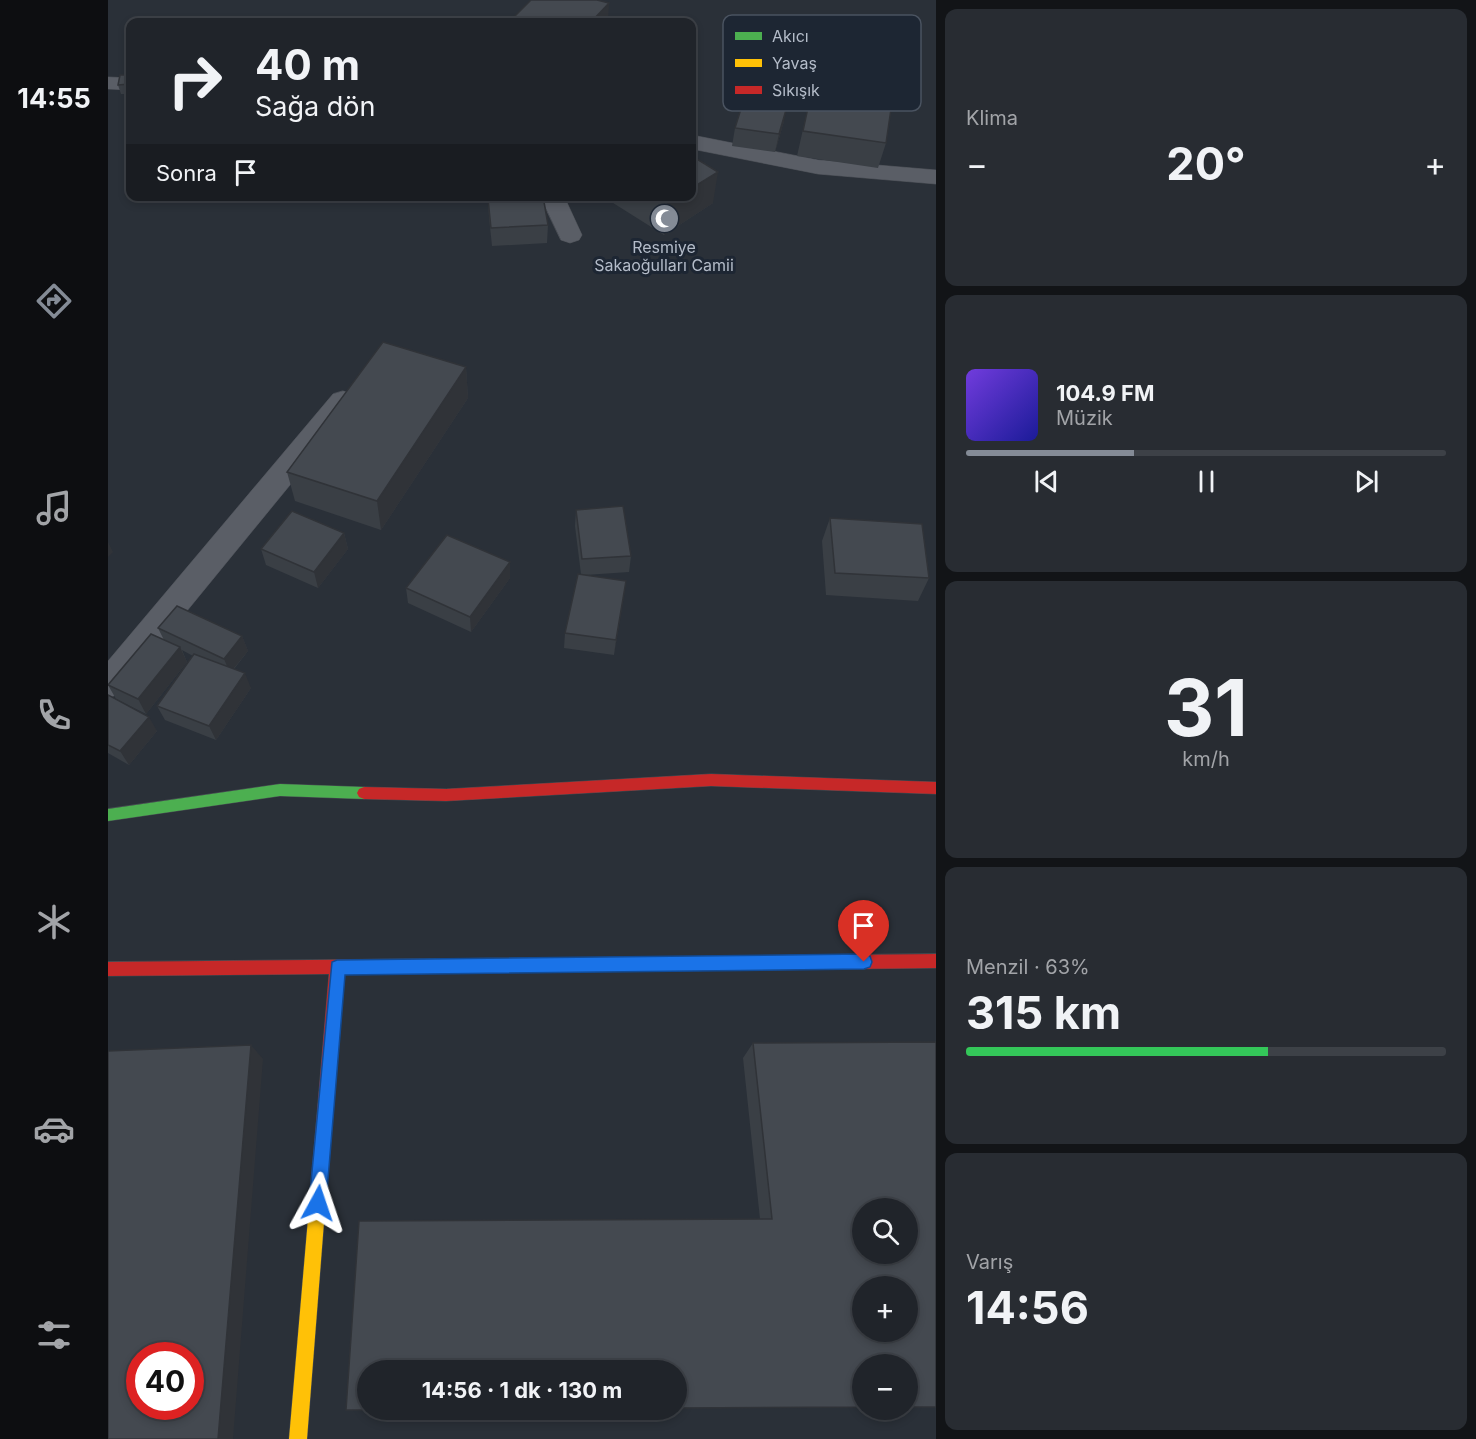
<!DOCTYPE html>
<html lang="tr">
<head>
<meta charset="utf-8">
<style>
  :root { --surface:#20242a; --page:#282c32; --text:#f1f3f6; --muted:#a2a4a8; --line:#3d4147; --accent:#848b96 }
  body { margin:0; font-family:Inter,sans-serif; background:var(--page); color:var(--text); height:100vh; display:flex; flex-direction:column; font-size:22px; white-space:nowrap }
  * { box-sizing:border-box; margin:0 }
  p { font-size:20px; color:var(--muted) }
  .icon { flex:none; width:33px; height:33px; fill:none; stroke:currentColor; stroke-width:2; stroke-linecap:round; stroke-linejoin:round }
  .map { position:relative; flex:1; overflow:hidden }
  .panel { display:flex; flex-direction:column; gap:9px; padding:9px; background:#121417; width:540px }
  .panel>* { flex:none }
  .guide { position:absolute; left:18px; top:18px; width:570px; height:183px; border-radius:12px; box-shadow:0 3px 9px #0003,0 0 0 2px var(--line); background:#20242a; color:var(--text); overflow:hidden }
  .tools { position:absolute; left:744px; top:1198px; display:grid; gap:12px }
  .tools a { display:grid; place-items:center; width:66px; height:66px; border-radius:50%; background:var(--surface); box-shadow:0 3px 9px #0003,0 0 0 2px var(--line); font-size:30px }
  .speed { position:absolute; left:18px; top:1342px; display:flex; gap:12px; font-size:30px; font-weight:700; text-align:center }
  .speed>* { display:grid; place-content:center; width:78px; height:78px; border-radius:50%; background:var(--surface); box-shadow:0 3px 9px #0003,0 0 0 2px var(--line); line-height:1 }
  .speed .limit { border:9px solid #d22; background:#fff; color:#111 }
  .pin { position:absolute; display:grid; place-items:center; width:51px; height:51px; color:#fff; margin:-62px -26px; border-radius:50% 50% 50% 0; rotate:-45deg; box-shadow:0 0 6px #0007 }
  .pin .icon { rotate:45deg }
  .me { position:absolute; width:66px; margin:-33px; rotate:5deg; stroke-linejoin:round; filter:drop-shadow(0 0 4px #0008) }
  .turn { display:flex; align-items:center; gap:21px; height:126px; padding:0 30px; font-size:27px }
  .turn .icon { width:78px; height:78px; stroke-width:2.5 }
  .turn b { display:block; font-size:42px; line-height:51px }
  .then { display:flex; align-items:center; height:57px; padding:0 30px; background:#0003; gap:12px; font-size:22px }
  .big { font-size:45px; font-weight:700; line-height:1.1 }
  .panel .tile { flex:1; display:flex; flex-direction:column; justify-content:center; gap:9px; min-width:0; padding:0 21px; border-radius:12px; background:var(--page) }
  .panel .dial { align-items:center; gap:0 }
  .dial b { font-size:78px; line-height:1 }
  .song { display:flex; align-items:center; gap:18px }
  .cover { width:72px; height:72px; border-radius:9px; background:linear-gradient(135deg,hsl(260 70% 55%),hsl(240 70% 35%)) }
  .played { height:6px; border-radius:3px; background:linear-gradient(90deg,var(--accent) 35%,var(--line) 35%) }
  .keys { display:flex; justify-content:space-around; direction:ltr }
  .heat { display:flex; justify-content:space-between; align-items:center; font-size:33px; direction:ltr }
  .charge { height:9px; border-radius:4px; background:linear-gradient(90deg,#34c759 63%,var(--line) 0) }
  .trip { position:absolute; left:249px; top:1360px; width:330px; height:60px; border-radius:30px; background:var(--surface); box-shadow:0 3px 9px #0003,0 0 0 2px var(--line); font-weight:700; line-height:60px; text-align:center }
  main { display:flex; flex:1; min-height:0 }
  .dock { display:flex; flex-direction:column; width:108px; justify-content:space-around; align-items:center; background:#0d0e11; color:var(--muted) }
  .dock .icon { width:42px; height:42px }
  .dock .on { color:var(--accent) }
  .dock b { font-size:27px; color:var(--text) }
  .map>svg:first-child { display:block }
  .lines { fill:none; stroke-linecap:round; stroke-linejoin:round }
  .street-casing { stroke:#484c53; stroke-width:1 }
  .fast-casing { stroke:#484c53; stroke-width:1 }
  .slow-casing { stroke:#484c53; stroke-width:1 }
  .jam-casing { stroke:#484c53; stroke-width:1 }
  .street { fill:#5a5e66; fill-rule:evenodd }
  .fast { fill:#4caf50; fill-rule:evenodd }
  .slow { fill:#ffc107; fill-rule:evenodd }
  .jam { fill:#c62828; fill-rule:evenodd }
  .wall { fill:#3a3f45 }
  .shaded-wall { fill:#303338 }
  .building { fill:#444950; stroke:#303338; stroke-width:1.5; fill-rule:evenodd }
  .route { fill:#1a73e8; stroke:#114b97; stroke-width:1.5 }
  .labels { text-anchor:middle; stroke-width:6; stroke-linejoin:round; paint-order:stroke }
  .far-poi-label { font-size:16px; fill:#b4bcc9; stroke:#1d2633 }
  .key { fill:#1d2633; stroke:#4a5360; stroke-width:1.5 }
  .key-label { font-size:16px; fill:#b4bcc9 }
</style>
</head>
<body>
<main>
<nav class="dock">
<b>14:55</b>
<svg class="icon on" aria-label="directions" viewBox="0 0 24 24"><path d="M12 3l9 9-9 9-9-9zM9 14v-3h6M13 9l2 2-2 2"/></svg>
<svg class="icon" aria-label="music" viewBox="0 0 24 24"><path d="M9 18V5l10-2v13"/><circle cx="6" cy="18" r="3"/><circle cx="16" cy="16" r="3"/></svg>
<svg class="icon" aria-label="phone" viewBox="0 0 24 24"><path d="M5 4h4l2 5-3 2q2 4 5 5l2-3 5 2v4C11 20 4 13 5 4z"/></svg>
<svg class="icon" aria-label="climate" viewBox="0 0 24 24"><path d="M12 3v18M4 7l16 10M4 17L20 7"/></svg>
<svg class="icon" aria-label="car" viewBox="0 0 24 24"><path d="M5 17H2v-5l4-1 3-4h7l3 4 3 1v5h-3M9 17h6M6 11h13"/><circle cx="7" cy="17" r="2"/><circle cx="17" cy="17" r="2"/></svg>
<svg class="icon" aria-label="filters" viewBox="0 0 24 24"><path d="M4 7h16M4 17h16"/><circle cx="9" cy="7" r="2"/><circle cx="15" cy="17" r="2"/></svg>
</nav>
<div class="map">
<svg width="828" height="1439" viewBox="0 0 828 1439">
  <rect width="100%" height="100%" fill="#2a3038"/>
  <g class="lines">
    <defs>
      <path id="street" d="M0,77L22,78V90L0,89Z
        M584,135L710,160L828,170V184L710,174L584,149Z
        M432,196H456L474,235L471,240L462,243L453,240Z
        M235,391L245,394L249,401L245,408L11,694L0,698V661L225,394Z"/>
      <path id="fast" d="M172,784L256,787L261,789L263,793L261,797L256,799L172,796L0,821V809Z
        M558,957L563,959L566,964L563,969L558,971L314,973L309,971L306,966L309,961L314,959Z"/>
      <path id="slow" d="M211,1176L217,1178L219,1184L199,1439H181L203,1184L205,1178Z"/>
      <path id="jam" d="M603,774L828,782V794L603,786L338,801L256,799L251,797L249,793L251,789L256,787L338,789Z
        M828,954V968L558,971L553,969L550,964L553,959L558,957Z
        M314,959L319,961L322,966L319,971L314,973L236,974L219,1184L217,1190L211,1192L205,1190L203,1184L221,974L0,976V962Z"/>
    </defs>
    <!-- street casing -->
    <use href="#street" class="street-casing"/>
    <!-- fast casing -->
    <use href="#fast" class="fast-casing"/>
    <!-- slow casing -->
    <use href="#slow" class="slow-casing"/>
    <!-- jam casing -->
    <use href="#jam" class="jam-casing"/>
    <!-- street -->
    <use href="#street" class="street"/>
    <!-- fast -->
    <use href="#fast" class="fast"/>
    <!-- slow -->
    <use href="#slow" class="slow"/>
    <!-- jam -->
    <use href="#jam" class="jam"/>
  </g>
  <!-- wall -->
  <path class="wall" d="M756,63L778,108V143L770,168L689,156L702,98L738,103L743,82L751,84Z
    M22,75V94H13L10,85Z
    M676,121L667,152L624,146L627,128Z
    M334,196H381V199L440,225L439,243L384,246L381,217L380,201L334,200Z
    M494,196H584L605,203L556,235Z
    M358,367L360,398L273,530L187,501L179,472Z
    M468,510L523,556L521,572L477,575L518,581L506,655L456,648L457,633L473,574L467,526Z
    M722,518L821,578L810,601L718,595L714,541Z
    M236,533L240,549L210,588L158,565L153,549Z
    M402,578L363,632L300,603L298,588Z
    M50,628L134,636L140,651L126,669L143,688L108,740L57,720L49,706L85,656L74,650L79,662L38,714L8,699L0,685L56,640Z
    M0,695L49,731L21,765L0,753Z
    M645,1043L828,1407L652,1219L635,1058Z"/>
  <!-- shaded-wall -->
  <path class="shaded-wall" d="M501,3L500,22H483Z
    M588,67L585,85L584,89V76Z
    M680,103L676,121L667,152L671,134Z
    M610,172L605,203L556,235L560,203L570,196H584V188Z
    M358,367L360,398L273,530L269,501Z
    M236,533L240,549L210,588L206,572Z
    M0,542L5,552L0,557Z
    M402,562V578L363,632L362,617Z
    M518,581L516,596L506,655L508,640Z
    M134,636L140,651L122,673L116,659Z
    M72,647L79,662L38,714L30,699Z
    M137,673L143,688L108,740L101,726Z
    M41,717L49,731L21,765L12,751Z
    M143,1045L155,1059L125,1439H110Z"/>
  <!-- building -->
  <path class="building" d="M423,0H489L501,3L483,22H401Z
    M584,66L588,67L584,76Z
    M12,75H22V84L10,85Z
    M637,96L680,103L671,134L627,128Z
    M702,98L783,109L778,143L695,131Z
    M584,156L610,172L584,188Z
    M435,196L440,225L383,228L380,199Z
    M549,196H570L560,203Z
    M275,342L358,367L269,501L179,472Z
    M515,506L523,556L474,559L468,510Z
    M184,511L236,533L206,572L153,549Z
    M722,518L814,524L821,578L727,573Z
    M339,535L402,562L362,617L298,588Z
    M470,574L518,581L508,640L457,633Z
    M69,606L134,636L116,659L50,628Z
    M43,634L72,647L30,699L0,685Z
    M86,654L137,673L101,726L49,706Z
    M0,695L41,717L12,751L0,745Z
    M828,1042V1407H800V1365H754V1407L568,1408V1371H260V1410H238L251,1221L664,1219L645,1043ZM754,1209H800V1254H754ZM754,1287H800V1332H754Z
    M143,1045L110,1439H0V1051ZM32,1356H82V1407H32Z"/>
  <!-- route -->
  <path class="route" d="M756,954L762,956L764,962L762,967L756,969L237,975L218,1203L216,1209L210,1212L203,1209L201,1203L224,962L229,960Z"/>
  <!-- icons -->
  <defs>
    <symbol id="mosque-disc" viewBox="-11 -11 22 22"><circle r="9.5" fill="#848b96" stroke="#1d2633"/><path d="M3.5-4.9A6 6 0 1 0 3.5 4.9A5 5 0 1 1 3.5-4.9Z" fill="#fff"/></symbol>
  </defs>
  <g fill-rule="evenodd">
    <use href="#mosque-disc" x="540" y="202" width="33" height="33"/>
  </g>
  <g class="labels">
    <!-- far-poi labels -->
    <g class="far-poi-label">
      <text x="556" y="253">Resmiye<tspan x="556" dy="18">Sakaoğulları Camii</tspan></text>
    </g>
  </g>
  <!-- legend -->
  <rect x="615" y="15" width="198" height="96" rx="9" class="key"/>
  <rect x="627" y="32" width="27" height="8" fill="#4caf50"/>
  <rect x="627" y="59" width="27" height="8" fill="#ffc107"/>
  <rect x="627" y="86" width="27" height="8" fill="#c62828"/>
  <g class="key-label">
    <text x="664" y="42">Akıcı</text>
    <text x="664" y="69">Yavaş</text>
    <text x="664" y="96">Sıkışık</text>
  </g>
</svg>
<div class="tools">
<a><svg class="icon" aria-label="search" viewBox="0 0 24 24"><circle cx="10" cy="10" r="6"/><path d="M15 15l6 6"/></svg></a>
<a>+</a>
<a>−</a>
</div>
<div class="speed"><div class="limit">40</div></div>
<div class="pin" style="left:756px;top:962px;background:#d93025"><svg class="icon" aria-label="arrive" viewBox="0 0 24 24"><path d="M6 21V4h12l-3 4 3 4H6"/></svg></div>
<svg class="me" style="left:210px;top:1203px" viewBox="-20 -20 40 40"><path d="M0-17L14 15 0 8-14 15z" fill="#1a73e8" stroke="#fff" stroke-width="4"/></svg>
<div class="trip">14:56 · 1 dk · 130 m</div>
<div class="guide">
<div class="turn"><svg class="icon" aria-label="right" viewBox="0 0 24 24"><path d="M7 20v-9h11M14 6l5 5-5 5"/></svg><div><b>40 m</b>Sağa dön</div></div>
<div class="then">Sonra<svg class="icon" aria-label="arrive" viewBox="0 0 24 24"><path d="M6 21V4h12l-3 4 3 4H6"/></svg></div>
</div>
</div>
<section class="panel">
<div class="tile"><p>Klima</p>
<div class="heat"><a>−</a><b class="big">20°</b><a>+</a></div>
</div>
<div class="tile">
<div class="song"><i class="cover"></i><div><b>104.9 FM</b><p>Müzik</p></div></div>
<div class="played"></div>
<div class="keys"><svg class="icon" aria-label="previous" viewBox="0 0 24 24"><path d="M18 5L8 12l10 7zM5 5v14"/></svg><svg class="icon" aria-label="pause" viewBox="0 0 24 24"><path d="M8 5v14M16 5v14"/></svg><svg class="icon" aria-label="next" viewBox="0 0 24 24"><path d="M6 5l10 7-10 7zM19 5v14"/></svg></div>
</div>
<div class="tile dial"><b>31</b><p>km/h</p></div>
<div class="tile"><p>Menzil · 63%</p><b class="big">315 km</b><div class="charge"></div></div>
<div class="tile"><p>Varış</p><b class="big">14:56</b></div>
</section>
</main>
</body>
</html>
